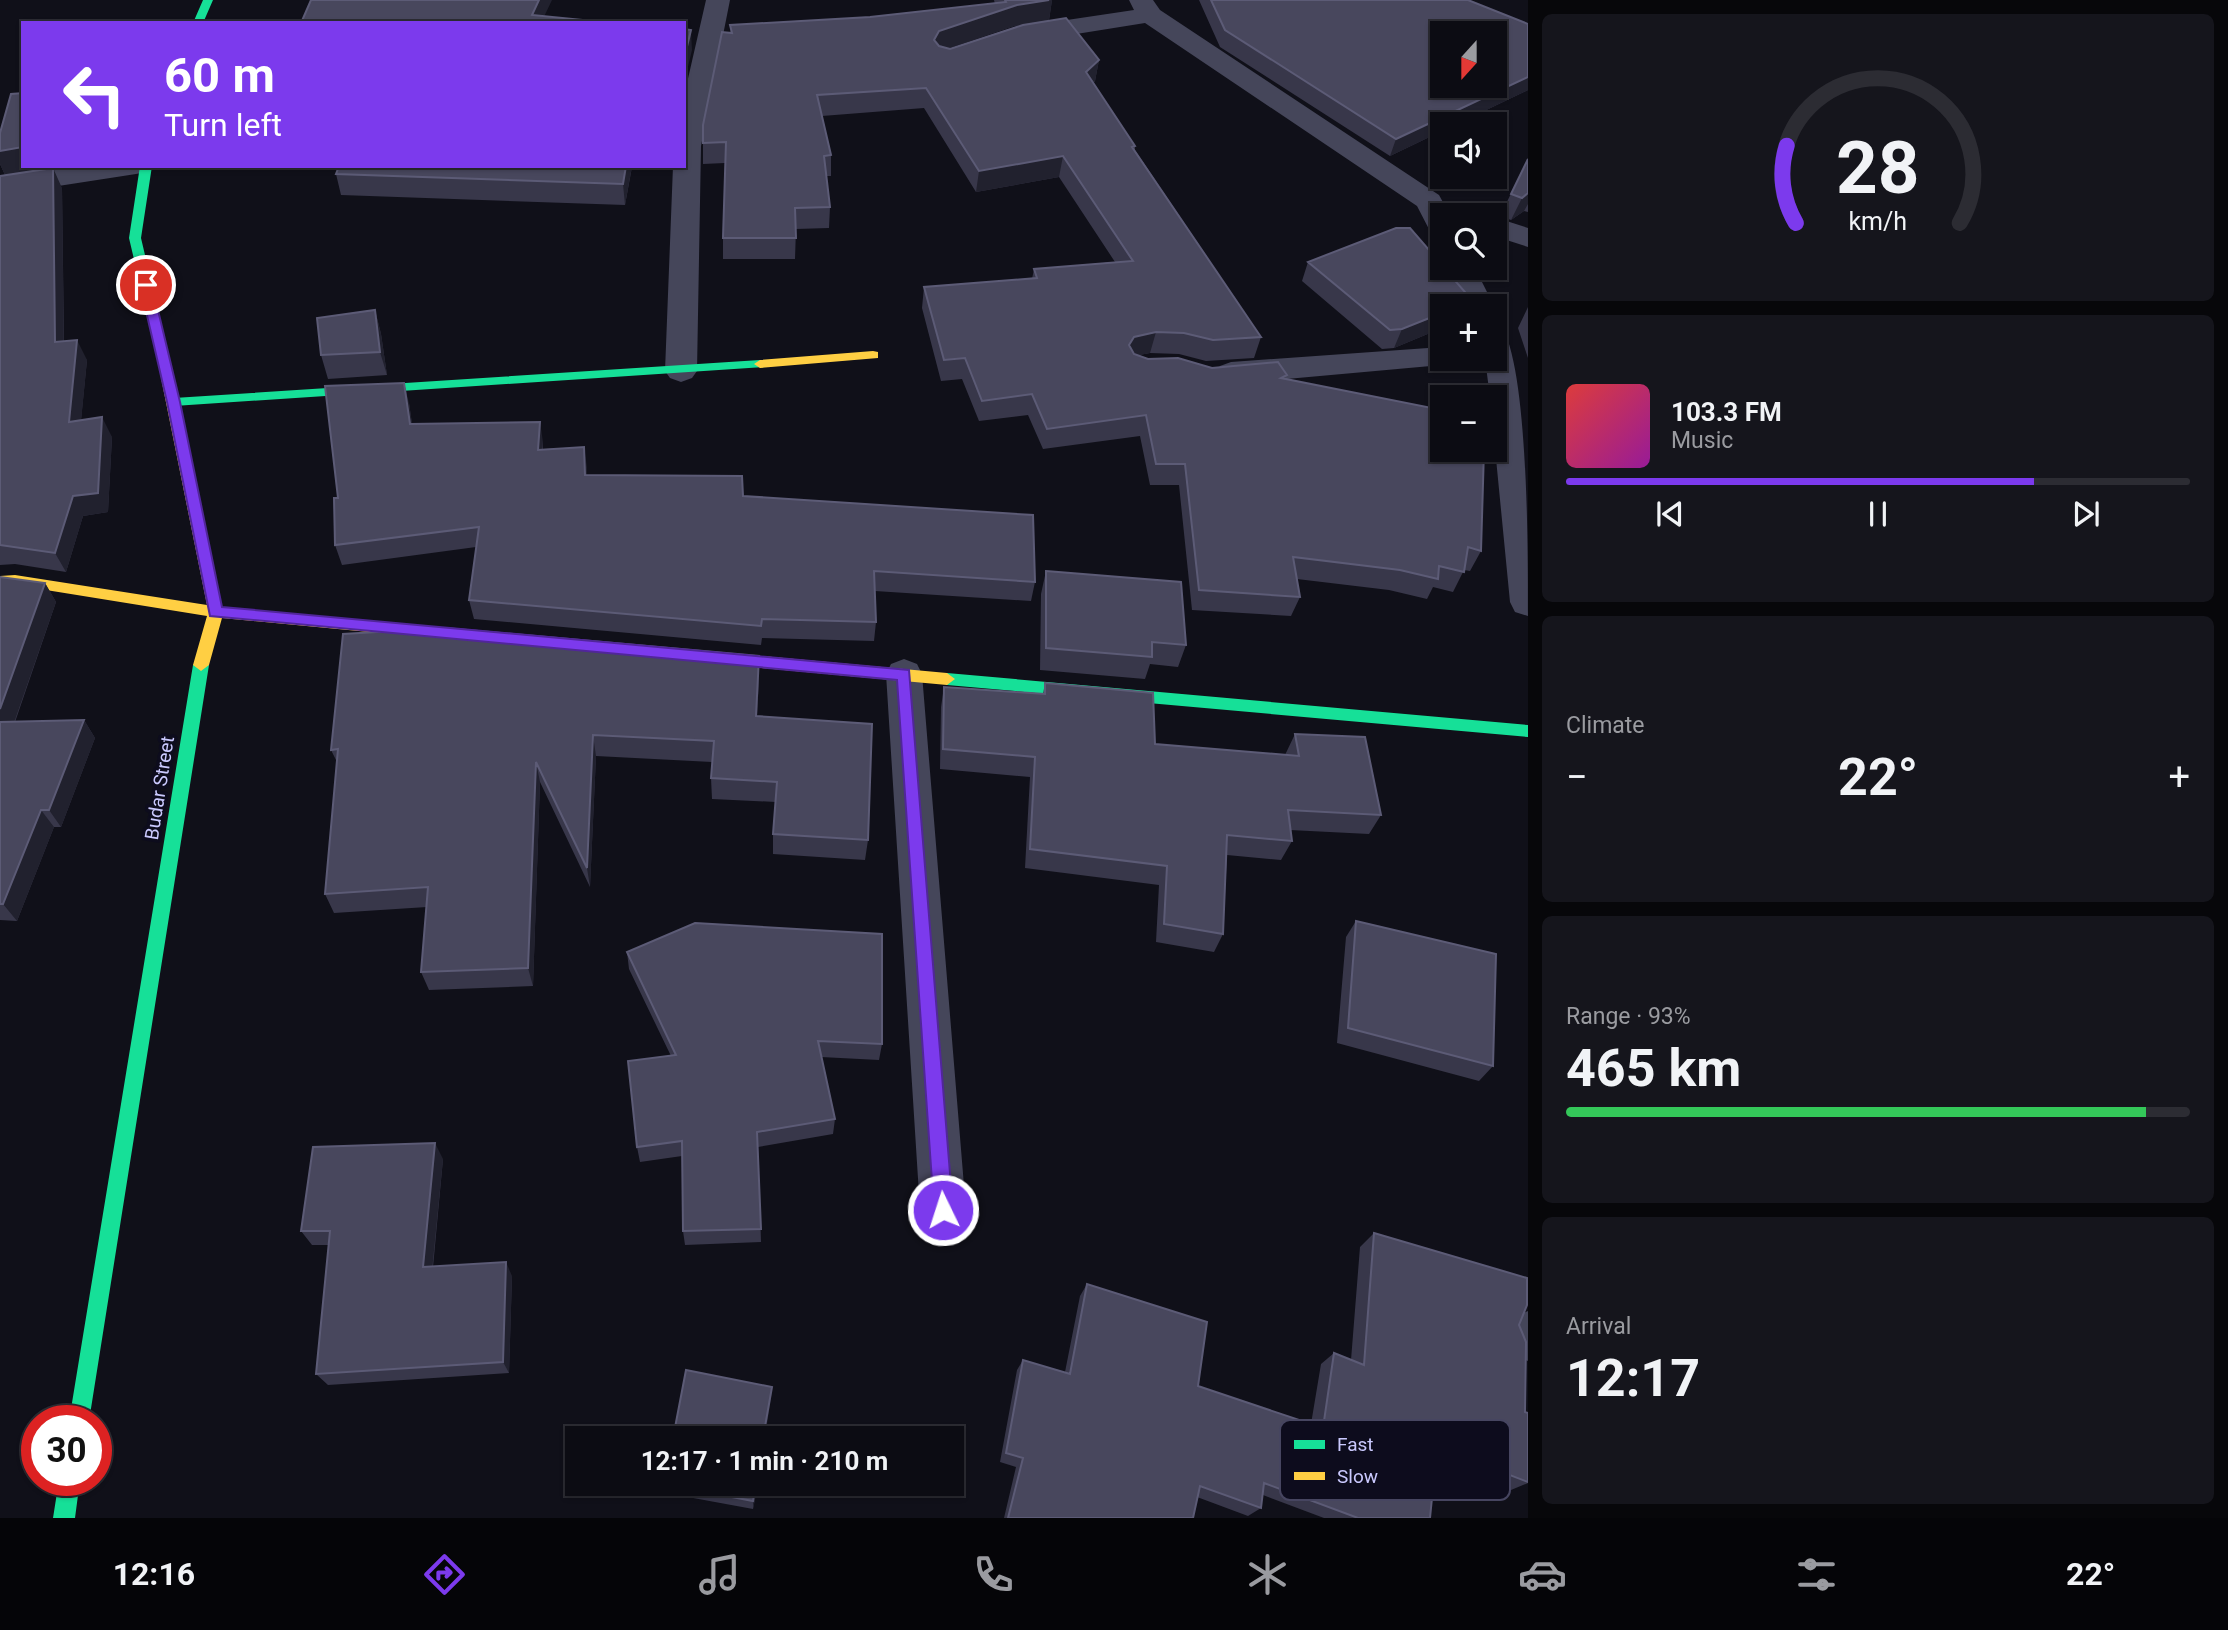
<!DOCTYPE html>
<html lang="en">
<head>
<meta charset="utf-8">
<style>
  :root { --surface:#0c0c13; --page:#15151c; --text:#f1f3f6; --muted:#9a9ba0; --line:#2c2c33; --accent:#7c3aed }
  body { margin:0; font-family:Roboto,sans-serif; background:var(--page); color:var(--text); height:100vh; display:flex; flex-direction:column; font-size:26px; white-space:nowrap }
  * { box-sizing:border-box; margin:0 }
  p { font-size:23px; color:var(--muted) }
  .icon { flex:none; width:38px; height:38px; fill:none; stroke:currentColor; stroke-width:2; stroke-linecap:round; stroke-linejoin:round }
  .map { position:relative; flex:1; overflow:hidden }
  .drawer { display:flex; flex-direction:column; gap:14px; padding:14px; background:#07070a; width:700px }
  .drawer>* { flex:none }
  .top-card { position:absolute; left:21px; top:21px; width:665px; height:147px; border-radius:0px; box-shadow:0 2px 5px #0004,0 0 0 2px var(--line); background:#7c3aed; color:#fff; overflow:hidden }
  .needle { width:46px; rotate:201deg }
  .buttons { position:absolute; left:1430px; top:21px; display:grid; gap:14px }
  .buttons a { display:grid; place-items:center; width:77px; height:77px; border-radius:0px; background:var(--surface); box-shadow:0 2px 5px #0004,0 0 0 2px var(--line); font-size:35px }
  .speed { position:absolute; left:21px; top:1405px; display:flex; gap:14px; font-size:35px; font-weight:700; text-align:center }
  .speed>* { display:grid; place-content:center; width:91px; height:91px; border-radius:50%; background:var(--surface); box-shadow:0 2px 5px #0004,0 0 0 2px var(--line); line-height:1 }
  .speed .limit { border:10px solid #d22; background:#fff; color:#111 }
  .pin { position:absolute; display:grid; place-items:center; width:60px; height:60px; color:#fff; margin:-30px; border:4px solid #fff; border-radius:50%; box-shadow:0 2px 7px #0007 }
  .me { position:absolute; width:77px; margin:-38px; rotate:356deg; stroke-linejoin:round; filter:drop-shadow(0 0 5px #0008) }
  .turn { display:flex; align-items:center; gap:24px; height:147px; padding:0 28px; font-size:32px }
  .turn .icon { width:91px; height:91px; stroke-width:2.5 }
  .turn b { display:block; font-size:49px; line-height:60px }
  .big { font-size:52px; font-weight:700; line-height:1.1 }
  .drawer .tile { flex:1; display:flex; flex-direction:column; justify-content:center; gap:10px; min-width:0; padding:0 24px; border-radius:10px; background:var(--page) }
  .drawer .dial { align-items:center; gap:0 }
  .dial svg { height:182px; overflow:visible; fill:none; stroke:var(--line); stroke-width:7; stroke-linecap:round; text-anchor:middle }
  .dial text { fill:var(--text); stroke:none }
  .song { display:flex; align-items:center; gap:21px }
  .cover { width:84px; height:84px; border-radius:10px; background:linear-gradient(135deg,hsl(0 70% 55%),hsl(300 70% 35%)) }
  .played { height:7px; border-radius:4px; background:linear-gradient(90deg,var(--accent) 75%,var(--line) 75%) }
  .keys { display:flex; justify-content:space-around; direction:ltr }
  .heat { display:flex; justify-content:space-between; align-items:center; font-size:38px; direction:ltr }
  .charge { height:10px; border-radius:5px; background:linear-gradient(90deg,#34c759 93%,var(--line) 0) }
  .trip { position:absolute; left:565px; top:1426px; width:399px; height:70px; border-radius:0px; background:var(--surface); box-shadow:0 2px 5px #0004,0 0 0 2px var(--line); font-weight:700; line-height:70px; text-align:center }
  .tab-bar { display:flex; height:112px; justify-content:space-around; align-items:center; background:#050508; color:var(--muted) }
  .tab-bar .icon { width:49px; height:49px }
  .tab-bar .on { color:var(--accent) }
  .tab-bar b { font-size:32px; color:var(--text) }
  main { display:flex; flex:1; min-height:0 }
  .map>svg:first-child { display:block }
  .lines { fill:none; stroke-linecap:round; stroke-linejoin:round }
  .street { fill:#45465a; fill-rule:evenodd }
  .fast { fill:#16e098; fill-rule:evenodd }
  .slow { fill:#ffcf43; fill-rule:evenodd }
  .wall { fill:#38374a }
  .shaded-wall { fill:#21212e }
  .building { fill:#48475d; stroke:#5c5b76; stroke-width:2; fill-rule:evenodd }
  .route { fill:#7c3aed; stroke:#51269a; stroke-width:2 }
  .labels { text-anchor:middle; stroke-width:7; stroke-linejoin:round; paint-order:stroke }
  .street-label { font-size:19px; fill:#cac9fe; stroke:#0d0c1d }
  .key { fill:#0d0c1d; stroke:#464560; stroke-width:2 }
  .key-label { font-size:19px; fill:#cac9fe }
</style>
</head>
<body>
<main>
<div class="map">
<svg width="1528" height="1518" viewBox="0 0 1528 1518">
  <rect width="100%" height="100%" fill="#101019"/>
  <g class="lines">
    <!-- street -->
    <path class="street" d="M706,0H730L701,146L697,371L692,378L681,382L670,378L665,371L673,166H684V96Z
      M1129,0H1153L1160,10L1439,195L1450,215H1442V238L1432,235L1417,206L1145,23L1020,43L1011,40L1007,35L1011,30L1020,27L1134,10Z
      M80,166H150L146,172L136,174L0,195V179Z
      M1494,217L1528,228V247L1494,236Z
      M1445,268H1475L1494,306H1464Z
      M1494,330L1505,333C1528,386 1528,548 1528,616L1515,612L1510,602L1494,438V397H1490L1485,359H1494Z
      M1442,347V359H1457L1453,364L1231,384L1220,380L1215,373L1220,366L1231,362Z
      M904,659L917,664L922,674L966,1210L959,1226L943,1233L927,1226L920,1210L886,674L891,664Z
      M1528,1311V1361L1511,1354L1504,1337L1511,1318Z"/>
    <!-- fast -->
    <path class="fast" d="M203,0H213L203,23H193Z
      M140,166H152L141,238L168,353L162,357L156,353L129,238Z
      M760,360L766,364L765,367L174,406L167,402L174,398Z
      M201,659L209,665L89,1421H69L193,665Z
      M947,673L1528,725V737L947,685L939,679Z
      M59,1480H80L75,1518H53Z"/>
    <!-- slow -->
    <path class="slow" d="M162,349L168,353L222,607L463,629L468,631L470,635L468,639L463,641L222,618L209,665L201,671L193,665L207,616L15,585L0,586V576L15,575L207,605L156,353Z
      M873,351L878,352V358L760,368L754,364L760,360Z
      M708,651L947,673L955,679L947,685L708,663L701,657Z"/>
  </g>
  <!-- wall -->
  <path class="wall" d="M994,0H1052L1049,20L1014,26L948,48L1099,60L1095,81L1093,83L1135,146V150L1261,337L1254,358L1206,361L1179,354L1150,353L1139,355L1148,359L1286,379L1481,551L1470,571L1464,570L1453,592L1433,587L1427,599L1389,590L1297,579L1300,597L1291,616L1192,610L1179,485H1150L1140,436L1043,449L1028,415L979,421L962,379L941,381L922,308L924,287L1032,279L1034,269L1115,262L1059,177L976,192L924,108L822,116L831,155V176H826L830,207L829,228L796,229L795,259H723V238L725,163L703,164V143L731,33L730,25L870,17L995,4Z
    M1199,0H1468L1528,24V90L1457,124H1442V131L1390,156L1220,47Z
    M0,151L23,166H62L34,171L62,188L64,341L87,360L81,420L112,437L108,512L83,516L66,572L15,564L0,565V176L5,175L0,164Z
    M1528,159V212L1524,211L1511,220L1500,216Z
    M339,166H643L632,167L625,205L341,195L336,174Z
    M1308,262L1472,300L1470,306H1442V328L1394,348L1382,349L1302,281Z
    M1528,307V358L1518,328Z
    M375,310L381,334L387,375L328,379L321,355Z
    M409,403L412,424L543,442V449L584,447L587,475L743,496L1035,582L1031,601L875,591L876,622L874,641L762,638L761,645L474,619L469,600L476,547L342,565L335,545L338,498Z
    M1046,571L1186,645L1178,667L1150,664L1145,679L1040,670L1041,594Z
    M0,577L45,583L56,602L15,722L84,720L95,738L61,827H54L17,921L0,920Z
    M759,678L757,716L868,840L865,860L773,854V834L776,802L712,799L711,778L712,762L596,756L590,887L540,782L533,986L429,990L421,972L427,907L334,913L325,894L337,762L331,750Z
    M1045,683L1155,744L1285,755L1295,734L1381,815L1369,834L1290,830L1292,841L1281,860L1227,855L1223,934L1214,952L1156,942L1159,885L1025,868L1030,777L940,769L941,707L944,687L1043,694Z
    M1356,921L1493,1066L1479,1081L1337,1043L1346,937Z
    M627,952L882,1044L879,1060L821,1057L835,1119L833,1134L758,1147L761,1242L685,1245L683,1231L682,1156L640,1162L637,1147L671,1056L629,969Z
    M443,1159L433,1267L512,1276L509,1373L328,1385L316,1374L329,1245H312L301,1231Z
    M1374,1233L1519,1325L1525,1412L1528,1413V1483L1511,1490L1439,1463L1435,1465L1430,1518H1324L1263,1495L1261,1508L1248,1516L1197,1497L1193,1518H1004L1016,1467L1000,1462L1017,1370L1023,1360L1065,1372L1080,1296L1087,1284L1198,1386L1311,1424L1321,1364L1334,1353L1351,1360L1360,1247Z
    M664,1484H758L753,1509L666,1493Z"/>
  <!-- shaded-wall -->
  <path class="shaded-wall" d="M539,0H552L541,23L532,15Z
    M1052,0L1049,20L1014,26L937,52L934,40L939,31L1017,5Z
    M691,30L692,50L684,83V59Z
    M1099,60L1095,81L1082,93L1086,72Z
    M1528,77V90L1457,124H1442V131L1390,156L1396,139Z
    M23,147V166H62L5,175L0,164V151Z
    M1063,156L1059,177L976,192L979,171Z
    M626,166H632L625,205L623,184Z
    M53,168L62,188L64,362L55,342Z
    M1528,193V204L1524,211L1511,220L1522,198Z
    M1472,300L1470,306H1458Z
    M375,310L381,334L387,375L380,352Z
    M1442,313V328L1394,348L1402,329Z
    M1156,332L1150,353L1129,357V345L1134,337Z
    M77,340L87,360L79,442L69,422Z
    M404,383L409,403L415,444L410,424Z
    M102,417L112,437L108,512L83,516L66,572L55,553L73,496Z
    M540,422L543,442L541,470L538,450Z
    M584,447L587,467V495L585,475Z
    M45,583L56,602L8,740L0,729V709Z
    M759,656V678L756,737V716Z
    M84,720L95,738L61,827L49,810Z
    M593,735L596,756L590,887L587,868Z
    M536,762L540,782L533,986L528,968Z
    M41,810L54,827L17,921L3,904Z
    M435,1143L443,1159L431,1281L423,1267Z
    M506,1262L512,1276L509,1373L503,1362Z
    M772,1387L771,1398L765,1438H763Z
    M756,1484H758L753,1509V1501Z"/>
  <!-- building -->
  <path class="building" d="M311,0H539L532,15L613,23H301Z
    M1005,0H1049L1017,5L939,31L934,40L939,46L950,49L1023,25L1066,18L1099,60L1086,72L1135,146L1132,147L1261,337L1213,340L1184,333L1156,332L1134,337L1129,345L1134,354L1148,359L1178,358L1212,368L1278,362L1287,375L1281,378L1442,410V450H1484L1481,551L1468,547L1464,572L1439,566L1438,579L1400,570L1293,557L1300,597L1199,590L1185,464H1156L1146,415L1047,429L1032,394L982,401L965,358L944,360L924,287L1037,278L1034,269L1133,261L1063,156L979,171L926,88L817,95L831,155L824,156L830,207L795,208L796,238H723L726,142L703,143V125L722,32L732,33L730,25L870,17L1006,2Z
    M1211,0H1468L1528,24V77L1396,139L1225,30ZM1442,33H1494V86H1442Z
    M684,29L691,30L684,59Z
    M23,93V147L0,151V133L11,94Z
    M1528,159V193L1522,198L1511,194Z
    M339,166H626L623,184L336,174Z
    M53,168L55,342L77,340L69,422L102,417L98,493L73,496L55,553L0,545V176Z
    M1396,228H1410L1442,265V268H1444L1472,300L1458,306H1442V313L1402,329L1390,330L1308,262Z
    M375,310L380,352L321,355L317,318Z
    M404,383L410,424L540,422L538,450L584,447L585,475L742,476L743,496L1033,515L1035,582L874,571L876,622L762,619L761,626L469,600L479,527L335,545L334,498H338L325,386Z
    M1046,571L1181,582L1186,645L1152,642V657L1046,648Z
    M0,577L45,583L0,709Z
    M445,628L759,656L756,716L872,724L868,840L773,834L777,782L711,778L714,741L593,735L587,868L536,762L528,968L421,972L428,887L325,894L338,749L331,750L343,634Z
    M1045,683L1153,693L1155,744L1299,756L1295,734L1365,737L1381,815L1288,810L1292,841L1227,835L1223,934L1164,924L1167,866L1030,849L1035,757L943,749L944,687L1045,694Z
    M84,720L49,810H41L3,904H0V722Z
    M1356,921L1496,954L1493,1066L1348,1028Z
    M695,923L882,934V1044L818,1041L835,1119L757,1132L761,1229L683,1231L682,1141L637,1147L628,1061L676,1055L627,952Z
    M435,1143L423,1267L506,1262L503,1362L316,1374L330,1231H301L313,1147Z
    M1374,1233L1527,1278V1305L1519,1325L1526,1342L1525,1412L1528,1413V1482L1445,1450L1443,1461L1436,1458L1430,1518H1358L1264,1483L1261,1508L1200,1486L1193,1518H1008L1023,1458L1006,1453L1023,1360L1070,1374L1087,1284L1207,1322L1198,1386L1323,1428L1334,1353L1364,1365Z
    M686,1370L772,1387L763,1438H673Z
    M664,1484H756L753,1501Z"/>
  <!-- route -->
  <path class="route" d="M146,281L152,285L180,402L222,607L909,670L953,1210L950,1217L943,1220L936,1217L934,1210L897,680L210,616L167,402L140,285Z"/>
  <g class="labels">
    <!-- street labels -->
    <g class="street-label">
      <text transform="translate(159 788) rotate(-81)" y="7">Budar Street</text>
    </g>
  </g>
  <!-- legend -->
  <rect x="1280" y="1420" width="230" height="80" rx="10" class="key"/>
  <rect x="1294" y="1440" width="31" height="9" fill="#16e098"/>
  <rect x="1294" y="1472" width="31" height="8" fill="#ffcf43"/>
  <g class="key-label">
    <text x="1337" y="1451">Fast</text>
    <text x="1337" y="1483">Slow</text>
  </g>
</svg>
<div class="buttons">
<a><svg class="needle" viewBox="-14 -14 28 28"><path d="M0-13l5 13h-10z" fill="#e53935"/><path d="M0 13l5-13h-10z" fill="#9a9ba0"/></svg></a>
<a><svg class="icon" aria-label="sound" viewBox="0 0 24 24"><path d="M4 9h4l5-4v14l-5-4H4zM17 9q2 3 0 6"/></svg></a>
<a><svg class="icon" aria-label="search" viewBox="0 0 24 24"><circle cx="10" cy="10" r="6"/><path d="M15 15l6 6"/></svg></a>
<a>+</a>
<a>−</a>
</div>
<div class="speed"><div class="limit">30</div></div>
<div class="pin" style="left:146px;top:285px;background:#d93025"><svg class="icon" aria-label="arrive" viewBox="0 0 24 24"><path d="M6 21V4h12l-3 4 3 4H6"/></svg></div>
<svg class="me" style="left:943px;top:1210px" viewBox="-20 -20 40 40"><circle r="17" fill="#7c3aed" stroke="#fff" stroke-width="3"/><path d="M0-11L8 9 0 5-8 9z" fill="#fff"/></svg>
<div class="trip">12:17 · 1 min · 210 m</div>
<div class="top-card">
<div class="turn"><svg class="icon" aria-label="left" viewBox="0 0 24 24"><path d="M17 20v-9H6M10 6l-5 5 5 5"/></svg><div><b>60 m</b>Turn left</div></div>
</div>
</div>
<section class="drawer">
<div class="tile dial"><svg viewBox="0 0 100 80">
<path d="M14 69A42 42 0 1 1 86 69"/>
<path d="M14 69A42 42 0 0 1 10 35" stroke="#7c3aed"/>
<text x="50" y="56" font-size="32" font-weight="700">28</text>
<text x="50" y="72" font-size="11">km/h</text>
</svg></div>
<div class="tile">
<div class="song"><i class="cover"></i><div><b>103.3 FM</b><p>Music</p></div></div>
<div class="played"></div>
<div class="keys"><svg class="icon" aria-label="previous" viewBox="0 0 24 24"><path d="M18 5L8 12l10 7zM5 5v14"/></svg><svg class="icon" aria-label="pause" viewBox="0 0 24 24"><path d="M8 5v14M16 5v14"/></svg><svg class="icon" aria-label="next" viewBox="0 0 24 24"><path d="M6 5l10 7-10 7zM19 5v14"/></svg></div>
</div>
<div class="tile"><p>Climate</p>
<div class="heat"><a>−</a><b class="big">22°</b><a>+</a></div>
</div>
<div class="tile"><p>Range · 93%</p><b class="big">465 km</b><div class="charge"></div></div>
<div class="tile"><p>Arrival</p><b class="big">12:17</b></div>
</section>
</main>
<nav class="tab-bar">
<b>12:16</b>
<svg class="icon on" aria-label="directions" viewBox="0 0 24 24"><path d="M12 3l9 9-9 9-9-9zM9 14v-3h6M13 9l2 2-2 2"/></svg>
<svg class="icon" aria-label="music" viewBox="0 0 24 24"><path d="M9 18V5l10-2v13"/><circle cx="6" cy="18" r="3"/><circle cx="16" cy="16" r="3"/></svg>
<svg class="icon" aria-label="phone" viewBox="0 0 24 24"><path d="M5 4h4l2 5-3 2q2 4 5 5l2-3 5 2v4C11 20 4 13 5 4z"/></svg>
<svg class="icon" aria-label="climate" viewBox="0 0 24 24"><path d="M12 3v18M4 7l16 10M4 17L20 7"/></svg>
<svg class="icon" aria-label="car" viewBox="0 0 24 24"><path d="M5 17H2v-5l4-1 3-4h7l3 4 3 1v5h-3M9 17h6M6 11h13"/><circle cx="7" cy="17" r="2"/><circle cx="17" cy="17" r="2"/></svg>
<svg class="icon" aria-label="filters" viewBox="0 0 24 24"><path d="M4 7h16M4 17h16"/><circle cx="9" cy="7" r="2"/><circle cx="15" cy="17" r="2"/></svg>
<b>22°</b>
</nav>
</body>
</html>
